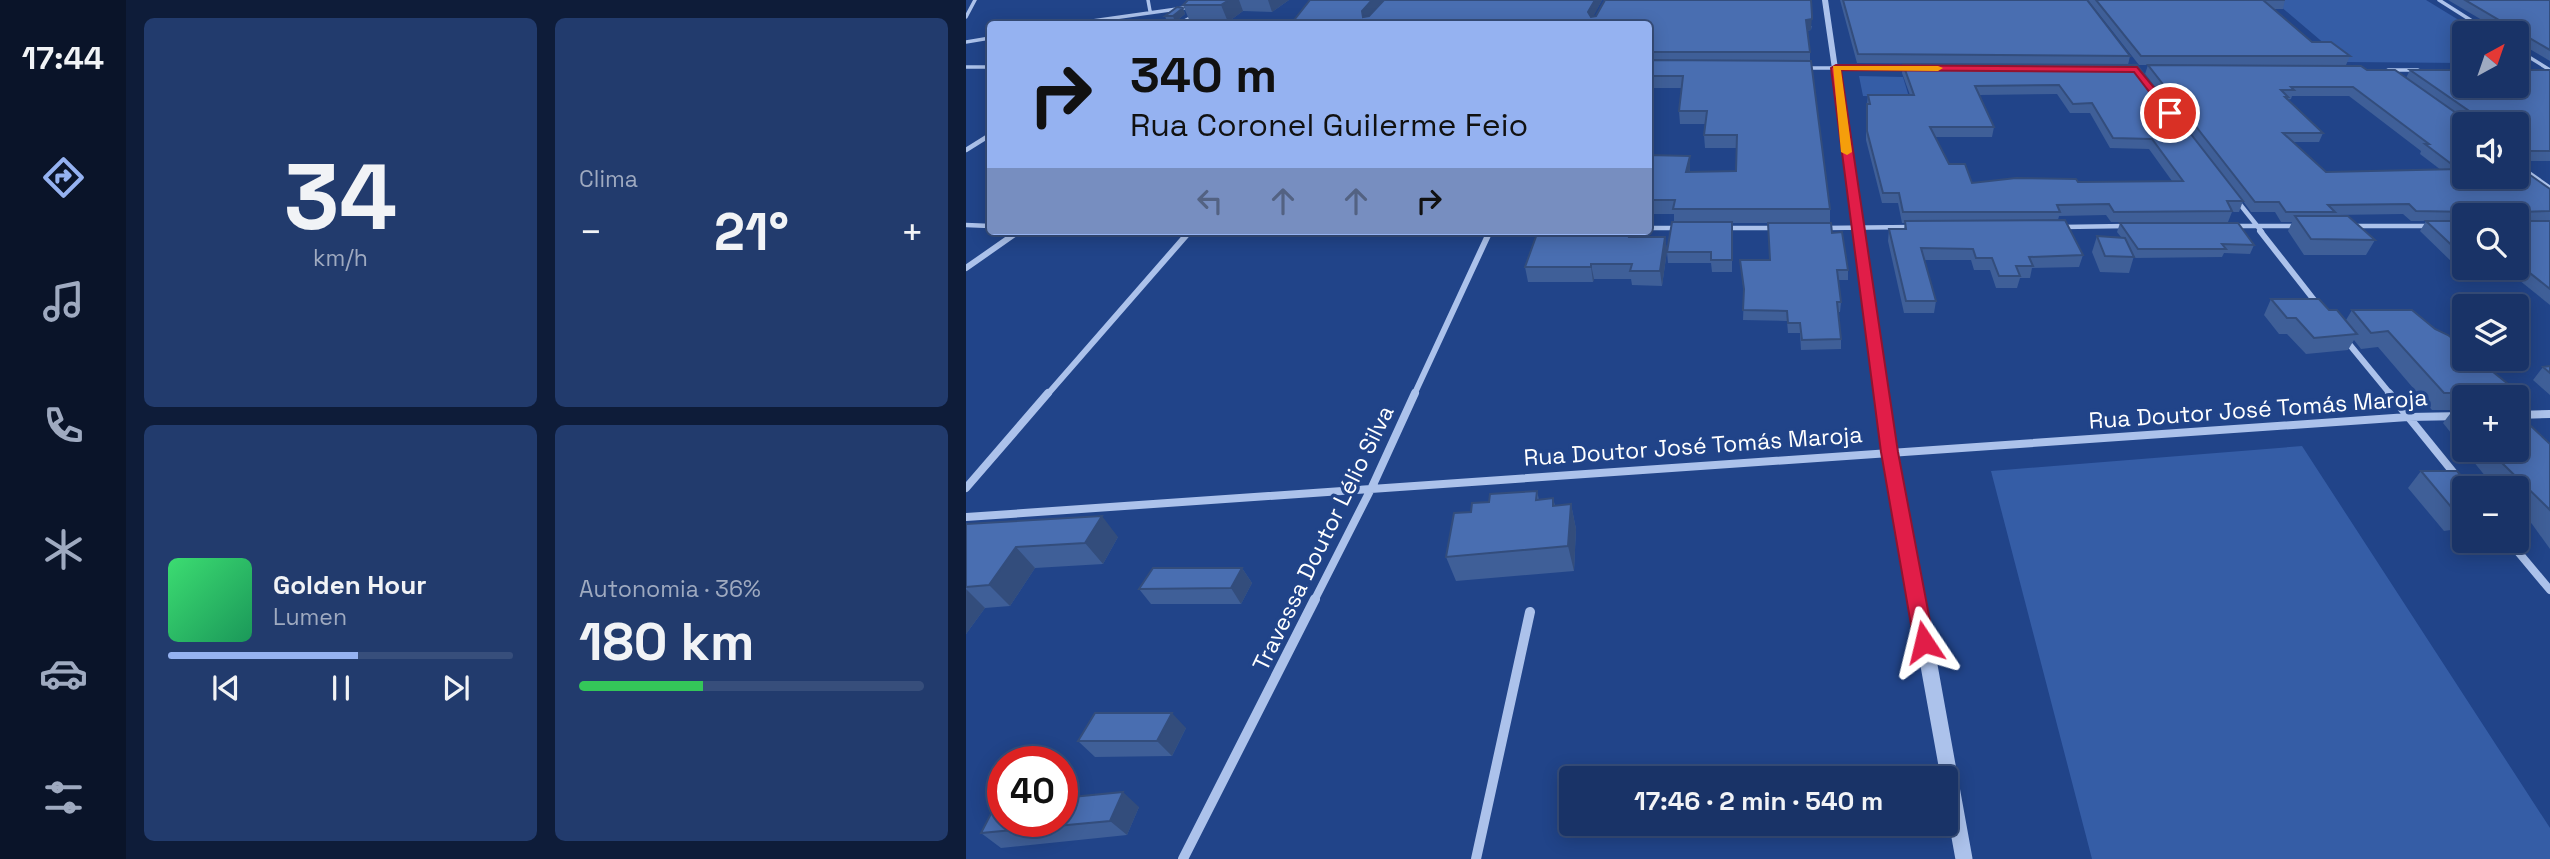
<!DOCTYPE html>
<html lang="pt">
<head>
<meta charset="utf-8">
<style>
  :root { --surface:#193367; --page:#223b6d; --text:#f1f3f6; --muted:#9faac0; --line:#374e7b; --accent:#95b2f1 }
  body { margin:0; font-family:"Space Grotesk",sans-serif; background:var(--page); color:var(--text); height:100vh; display:flex; flex-direction:column; font-size:26px; white-space:nowrap }
  * { box-sizing:border-box; margin:0 }
  p { font-size:23px; color:var(--muted) }
  .icon { flex:none; width:38px; height:38px; fill:none; stroke:currentColor; stroke-width:2; stroke-linecap:round; stroke-linejoin:round }
  .map { position:relative; flex:1; overflow:hidden }
  .drawer { display:flex; flex-direction:column; gap:18px; padding:18px; background:#0e1c39; width:840px }
  .drawer>* { flex:none }
  .hud { position:absolute; left:21px; top:21px; width:665px; height:214px; border-radius:7px; box-shadow:0 4px 18px #0003,0 0 0 2px var(--line); background:#95b2f1; color:#111; overflow:hidden }
  .needle { width:46px; rotate:40deg }
  .buttons { position:absolute; left:1486px; top:21px; display:grid; gap:14px }
  .buttons a { display:grid; place-items:center; width:77px; height:77px; border-radius:7px; background:var(--surface); box-shadow:0 4px 18px #0003,0 0 0 2px var(--line); font-size:35px }
  .speed { position:absolute; left:21px; top:746px; display:flex; gap:14px; font-size:35px; font-weight:700; text-align:center }
  .speed>* { display:grid; place-content:center; width:91px; height:91px; border-radius:50%; background:var(--surface); box-shadow:0 4px 18px #0003,0 0 0 2px var(--line); line-height:1 }
  .speed .limit { border:10px solid #d22; background:#fff; color:#111 }
  .pin { position:absolute; display:grid; place-items:center; width:60px; height:60px; color:#fff; margin:-30px; border:4px solid #fff; border-radius:50%; box-shadow:0 2px 7px #0007 }
  .me { position:absolute; width:77px; margin:-38px; rotate:350deg; stroke-linejoin:round; filter:drop-shadow(0 0 5px #0008) }
  .turn { display:flex; align-items:center; gap:24px; height:147px; padding:0 28px; font-size:32px }
  .turn .icon { width:91px; height:91px; stroke-width:2.5 }
  .turn b { display:block; font-size:49px; line-height:60px }
  .lanes { display:flex; align-items:center; height:66px; padding:0 28px; background:#0003; justify-content:center; gap:35px; direction:ltr }
  .lanes .off { opacity:.35 }
  .big { font-size:52px; font-weight:700; line-height:1.1 }
  .drawer .card { flex:1; display:flex; flex-direction:column; justify-content:center; gap:10px; min-width:0; padding:0 24px; border-radius:10px; background:var(--page) }
  .drawer .dial { align-items:center; gap:0 }
  .dial b { font-size:91px; line-height:1 }
  .song { display:flex; align-items:center; gap:21px }
  .cover { width:84px; height:84px; border-radius:10px; background:linear-gradient(135deg,hsl(140 70% 55%),hsl(150 70% 35%)) }
  .played { height:7px; border-radius:4px; background:linear-gradient(90deg,var(--accent) 55%,var(--line) 55%) }
  .keys { display:flex; justify-content:space-around; direction:ltr }
  .heat { display:flex; justify-content:space-between; align-items:center; font-size:38px; direction:ltr }
  .charge { height:10px; border-radius:5px; background:linear-gradient(90deg,#34c759 36%,var(--line) 0) }
  .drawer .tiles { flex:1; display:grid; gap:18px; grid-template-columns:repeat(2,1fr) }
  .trip { position:absolute; left:593px; top:766px; width:399px; height:70px; border-radius:7px; background:var(--surface); box-shadow:0 4px 18px #0003,0 0 0 2px var(--line); font-weight:700; line-height:70px; text-align:center }
  main { display:flex; flex:1; min-height:0 }
  .tab-bar { display:flex; flex-direction:column; width:126px; justify-content:space-around; align-items:center; background:#0a1429; color:var(--muted) }
  .tab-bar .icon { width:49px; height:49px }
  .tab-bar .on { color:var(--accent) }
  .tab-bar b { font-size:32px; color:var(--text) }
  .map>svg:first-child { display:block }
  .green { fill:#355da6 }
  .lines { fill:none; stroke-linecap:round; stroke-linejoin:round }
  .minor-far4 { stroke:#acc2eb; stroke-width:3.5 }
  .minor-far3 { stroke:#acc2eb; stroke-width:4.5 }
  .minor-far2 { stroke:#acc2eb; stroke-width:6 }
  .minor-far1 { stroke:#acc2eb; stroke-width:8 }
  .minor { stroke:#acc2eb; stroke-width:10 }
  .tertiary-far4 { stroke:#acc2eb; stroke-width:6 }
  .tertiary-far3 { stroke:#acc2eb; stroke-width:8 }
  .tertiary-far2 { stroke:#acc2eb; stroke-width:10 }
  .tertiary-far1 { stroke:#acc2eb; stroke-width:13 }
  .tertiary { stroke:#acc2eb; stroke-width:17 }
  .wall { fill:#3f5f98; fill-rule:evenodd }
  .shaded-wall { fill:#334d7c }
  .building { fill:#496eb1; stroke:#334d7c; stroke-width:2; fill-rule:evenodd }
  .route { fill:#e11d48; stroke:#92132f; stroke-width:2 }
  .slow { fill:#f59e0b }
  .labels { text-anchor:middle; stroke-width:7; stroke-linejoin:round; paint-order:stroke }
  .street-label { font-size:23px; fill:#fff; stroke:#214489 }
</style>
</head>
<body>
<main>
<nav class="tab-bar">
<b>17:44</b>
<svg class="icon on" aria-label="directions" viewBox="0 0 24 24"><path d="M12 3l9 9-9 9-9-9zM9 14v-3h6M13 9l2 2-2 2"/></svg>
<svg class="icon" aria-label="music" viewBox="0 0 24 24"><path d="M9 18V5l10-2v13"/><circle cx="6" cy="18" r="3"/><circle cx="16" cy="16" r="3"/></svg>
<svg class="icon" aria-label="phone" viewBox="0 0 24 24"><path d="M5 4h4l2 5-3 2q2 4 5 5l2-3 5 2v4C11 20 4 13 5 4z"/></svg>
<svg class="icon" aria-label="climate" viewBox="0 0 24 24"><path d="M12 3v18M4 7l16 10M4 17L20 7"/></svg>
<svg class="icon" aria-label="car" viewBox="0 0 24 24"><path d="M5 17H2v-5l4-1 3-4h7l3 4 3 1v5h-3M9 17h6M6 11h13"/><circle cx="7" cy="17" r="2"/><circle cx="17" cy="17" r="2"/></svg>
<svg class="icon" aria-label="filters" viewBox="0 0 24 24"><path d="M4 7h16M4 17h16"/><circle cx="9" cy="7" r="2"/><circle cx="15" cy="17" r="2"/></svg>
</nav>
<section class="drawer">
<div class="tiles">
<div class="card dial"><b>34</b><p>km/h</p></div>
<div class="card"><p>Clima</p>
<div class="heat"><a>−</a><b class="big">21°</b><a>+</a></div>
</div>
<div class="card">
<div class="song"><i class="cover"></i><div><b>Golden Hour</b><p>Lumen</p></div></div>
<div class="played"></div>
<div class="keys"><svg class="icon" aria-label="previous" viewBox="0 0 24 24"><path d="M18 5L8 12l10 7zM5 5v14"/></svg><svg class="icon" aria-label="pause" viewBox="0 0 24 24"><path d="M8 5v14M16 5v14"/></svg><svg class="icon" aria-label="next" viewBox="0 0 24 24"><path d="M6 5l10 7-10 7zM19 5v14"/></svg></div>
</div>
<div class="card"><p>Autonomia · 36%</p><b class="big">180 km</b><div class="charge"></div></div>
</div>
</section>
<div class="map">
<svg width="1584" height="859" viewBox="0 0 1584 859">
  <rect width="100%" height="100%" fill="#214489"/>
  <!-- green -->
  <path class="green" d="M1307,0H1460L1514,33H1498V63L1380,62Z
    M893,76L937,77L943,97L897,96Z
    M1336,446L1584,828V859H1126L1025,471Z"/>
  <g class="lines">
    <!-- minor-far4 -->
    <path class="minor-far4" d="M182,0L184,11
      M1473,0L1525,33
      M0,17L9,0
      M105,24L218,8
      M213,24L231,14
      M0,42L24,38
      M1550,49L1584,70
      M0,67H24
      M837,68H944
      M1422,70H1452"/>
    <!-- minor-far3 -->
    <path class="minor-far3" d="M0,150L24,135
      M1550,164L1584,188
      M1269,198L1296,232
      M0,225L24,226
      M1268,226H1333
      M1387,226H1466
      M1096,227L1161,226
      M682,228H713
      M757,228H811
      M858,228L948,227"/>
    <!-- minor-far2 -->
    <path class="minor-far2" d="M1294,231L1352,305
      M0,268L53,231
      M1379,339L1425,395
      M81,395L224,231
      M448,395L524,231"/>
    <!-- minor-far1 -->
    <path class="minor-far1" d="M1423,393L1500,488
      M1550,415L1584,414
      M0,488L82,393
      M0,517L1442,417L1498,416
      M1543,541L1584,590
      M348,601L406,487L449,393"/>
    <!-- minor -->
    <path class="minor" d="M217,859L349,599
      M510,859L564,612"/>
    <!-- tertiary-far4 -->
    <path class="tertiary-far4" d="M859,0L874,103"/>
    <!-- tertiary-far3 -->
    <path class="tertiary-far3" d="M874,101L892,232"/>
    <!-- tertiary-far2 -->
    <path class="tertiary-far2" d="M892,231L916,395"/>
    <!-- tertiary-far1 -->
    <path class="tertiary-far1" d="M916,393L951,601"/>
    <!-- tertiary -->
    <path class="tertiary" d="M951,599L998,859"/>
  </g>
  <!-- wall -->
  <path class="wall" d="M221,0H323L306,12L277,11L262,22H224L217,5Z
    M344,0H636L627,16L846,26L845,30L841,31L844,52V61L864,209V223H766V272H746L745,263H702L701,252L708,222V214H682V155L724,156V172L770,171L771,148H739L738,135L740,124H714L713,111L716,88H682V24Z
    M874,0H1121L1164,56L1162,65L1267,189L1179,74L1182,65L1401,70L1440,78L1444,70H1584V161H1550V124L1498,177L1584,189V305L1538,268H1550V215H1498V264L1489,265L1454,231L1460,221H1445L1437,214L1368,215L1367,216L1409,240L1400,255H1338L1322,231L1326,222H1315L1309,212H1285L1277,201L1273,212H1266L1262,222H1145L1140,215L1093,216L1092,220L1117,255L1113,267L1066,268L1064,278H1054L1051,288H1030L1024,270H1008L1005,260H958L970,301L968,313H938L922,241L923,229H938L939,223H936L932,203H916L900,140V113L902,95H944L936,73L937,64L1123,65L891,63ZM1091,94L1104,113H1124L1144,148L1183,149L1206,181L1006,183L983,164L969,137H1026L1028,127L1013,95ZM1326,96H1383L1455,151L1454,154L1475,170L1360,172L1327,142H1353L1357,133L1321,100L1325,99Z
    M1122,0H1319L1317,9H1307L1346,42L1384,56L1380,65H1173Z
    M1482,0H1584V61L1550,41V33H1538Z
    M217,8L219,14L209,22H201L199,16Z
    M802,223L866,233L882,270V280H872L875,302L874,312H872L875,339V349L835,350L834,333H822L821,321L777,320L778,294L774,260H804Z
    M1154,223L1288,245L1284,254L1258,253L1256,257L1169,258L1168,256L1163,273L1134,272L1126,252L1131,236L1155,237L1151,232Z
    M572,231H668L667,237H699L701,251L696,286L666,285L665,279H628L627,282H562L559,267Z
    M1305,299L1363,310L1380,320L1386,310L1469,329L1542,384L1533,396L1535,397H1498V449L1477,423L1487,410H1466L1412,347L1395,349L1388,340L1382,350L1340,354L1321,334H1313L1298,315Z
    M1584,366V395L1567,380L1577,367Z
    M1584,444V549L1566,524L1550,508V488H1531L1520,477L1498,450H1550Z
    M1455,471L1498,488V528L1478,531L1442,488Z
    M571,491L573,500L587,498L589,506L605,504L610,529L608,571L490,581L480,557L505,512L523,502Z
    M0,524L152,537L137,564L69,568L44,606L19,608L0,634Z
    M276,568L286,583L275,604H185L173,589Z
    M220,728L206,756L129,757L112,741Z
    M173,807L161,835L35,848L15,833Z"/>
  <!-- shaded-wall -->
  <path class="shaded-wall" d="M263,0H273L277,11L262,22L255,5Z
    M302,0H323L306,12Z
    M406,0H419L399,22L396,11Z
    M629,0H636L624,23L622,12Z
    M217,8L219,14L209,22L207,16Z
    M846,15L845,30L839,31L840,20Z
    M724,156V169L721,186L720,172Z
    M664,231H668L664,251L663,237Z
    M699,237L701,251L696,286L694,271Z
    M625,264L628,279L627,282L625,267Z
    M605,504L610,529L608,571L602,546Z
    M136,516L152,537L137,564L119,543Z
    M50,547L69,568L44,606L23,585Z
    M276,568L286,583L275,604L265,588Z
    M0,589L19,608L0,634Z
    M206,713L220,728L206,756L191,741Z
    M157,792L173,807L161,835L144,821Z"/>
  <!-- building -->
  <path class="building" d="M222,0H263L255,5H217Z
    M344,0H406L396,11L397,17L403,16L418,0H629L622,12L625,17L630,16L639,0H845L846,15V19L840,20L844,52H682V24H325Z
    M877,0H1121L1164,56L892,54Z
    M1130,0H1319H1297L1346,42H1365L1384,56H1175Z
    M1499,0H1584V50Z
    M211,7L217,8L207,16H199Z
    M682,60L845,61L864,209H707L709,200H682V155L724,156L720,172L770,171L771,135H738L741,111H713L717,76H682Z
    M937,64L1171,65L1277,201H1261L1266,211L1148,212L1143,204L1091,205L1094,212H937L933,193H917L901,131V104H904L902,95H948ZM1093,85L1107,104L1126,103L1147,138L1186,139L1217,181L1112,182L1110,179L1050,178L1006,183L999,164H983L964,127H1028L1009,86Z
    M1182,65L1395,66L1401,70H1429L1503,122L1508,118L1506,113L1444,70H1498V86H1550V70H1584V151H1550V124H1498V177H1550V165L1584,189V211L1555,212L1552,217L1557,221H1584V289L1550,262V215H1508L1506,212L1450,211L1443,204L1362,205L1369,212H1320L1313,202H1289ZM1325,87H1387L1463,144H1459L1492,169L1360,172L1317,133H1357L1319,97H1322L1315,90H1328Z
    M1329,216H1382L1409,240L1345,239Z
    M1099,220L1117,255L1063,257L1067,266H1050L1054,276H1033L1026,258H1010L1007,249L955,248L970,301H940L923,229H940L939,221Z
    M1460,221H1498V254H1495Z
    M706,222H766V260H745V252H701Z
    M802,223H865L866,233L876,232L882,270H871L875,302H871L875,339L836,340L834,323H822L821,311L777,310L778,289L774,260H804Z
    M1154,223H1272L1288,245L1256,244L1260,249H1172Z
    M572,231H664L663,237H699L694,271H664L666,264H625V267H559Z
    M1131,236L1159,238L1168,257L1139,256Z
    M1305,299H1353L1363,310H1371L1391,334L1348,338L1330,318H1321Z
    M1386,310H1446L1469,329L1482,335L1498,348V359H1511L1542,384L1521,385L1535,397H1516V395L1510,393H1478L1422,331L1405,333Z
    M1584,366V373L1577,367Z
    M1489,406H1498V417Z
    M1550,412L1584,444V510L1534,461L1525,450H1550Z
    M1455,471H1491L1506,488H1498V513L1491,514Z
    M571,491L570,500L587,498V506L605,504L602,546L480,557L488,513L505,512L506,503L523,502L524,494Z
    M136,516L119,543L50,547L23,585L0,587V524Z
    M187,568H276L265,588L173,589Z
    M129,713H206L191,741H112Z
    M157,792L144,821L15,833L30,804H37V821H96V798Z"/>
  <!-- route -->
  <path class="route" d="M870,65L1171,67L1209,113L1201,115L1168,72L875,70L932,452L968,642L965,648L958,651L951,648L948,642L915,452L865,68Z"/>
  <!-- slow -->
  <path class="slow" d="M867,66H972L977,68L972,71L875,70L886,152L881,155L875,152Z"/>
  <g class="labels">
    <!-- street labels -->
    <g class="street-label">
      <text transform="translate(1292 409) rotate(-4)" y="8">Rua Doutor José Tomás Maroja</text>
      <text transform="translate(727 446) rotate(-4)" y="8">Rua Doutor José Tomás Maroja</text>
      <text transform="translate(357 538) rotate(-64)" y="8">Travessa Doutor Lélio Silva</text>
    </g>
  </g>
</svg>
<div class="buttons">
<a><svg class="needle" viewBox="-14 -14 28 28"><path d="M0-13l5 13h-10z" fill="#e53935"/><path d="M0 13l5-13h-10z" fill="#9faac0"/></svg></a>
<a><svg class="icon" aria-label="sound" viewBox="0 0 24 24"><path d="M4 9h4l5-4v14l-5-4H4zM17 9q2 3 0 6"/></svg></a>
<a><svg class="icon" aria-label="search" viewBox="0 0 24 24"><circle cx="10" cy="10" r="6"/><path d="M15 15l6 6"/></svg></a>
<a><svg class="icon" aria-label="layers" viewBox="0 0 24 24"><path d="M12 4l9 5-9 5-9-5zM3 14l9 5 9-5"/></svg></a>
<a>+</a>
<a>−</a>
</div>
<div class="speed"><div class="limit">40</div></div>
<div class="pin" style="left:1204px;top:113px;background:#d93025"><svg class="icon" aria-label="arrive" viewBox="0 0 24 24"><path d="M6 21V4h12l-3 4 3 4H6"/></svg></div>
<svg class="me" style="left:958px;top:642px" viewBox="-20 -20 40 40"><path d="M0-17L14 15 0 8-14 15z" fill="#e11d48" stroke="#fff" stroke-width="4"/></svg>
<div class="trip">17:46 · 2 min · 540 m</div>
<div class="hud">
<div class="turn"><svg class="icon" aria-label="right" viewBox="0 0 24 24"><path d="M7 20v-9h11M14 6l5 5-5 5"/></svg><div><b>340 m</b>Rua Coronel Guilerme Feio</div></div>
<div class="lanes"><svg class="icon off" aria-label="left" viewBox="0 0 24 24"><path d="M17 20v-9H6M10 6l-5 5 5 5"/></svg><svg class="icon off" aria-label="ahead" viewBox="0 0 24 24"><path d="M12 20V5M6 11l6-6 6 6"/></svg><svg class="icon off" aria-label="ahead" viewBox="0 0 24 24"><path d="M12 20V5M6 11l6-6 6 6"/></svg><svg class="icon" aria-label="right" viewBox="0 0 24 24"><path d="M7 20v-9h11M14 6l5 5-5 5"/></svg></div>
</div>
</div>
</main>
</body>
</html>
